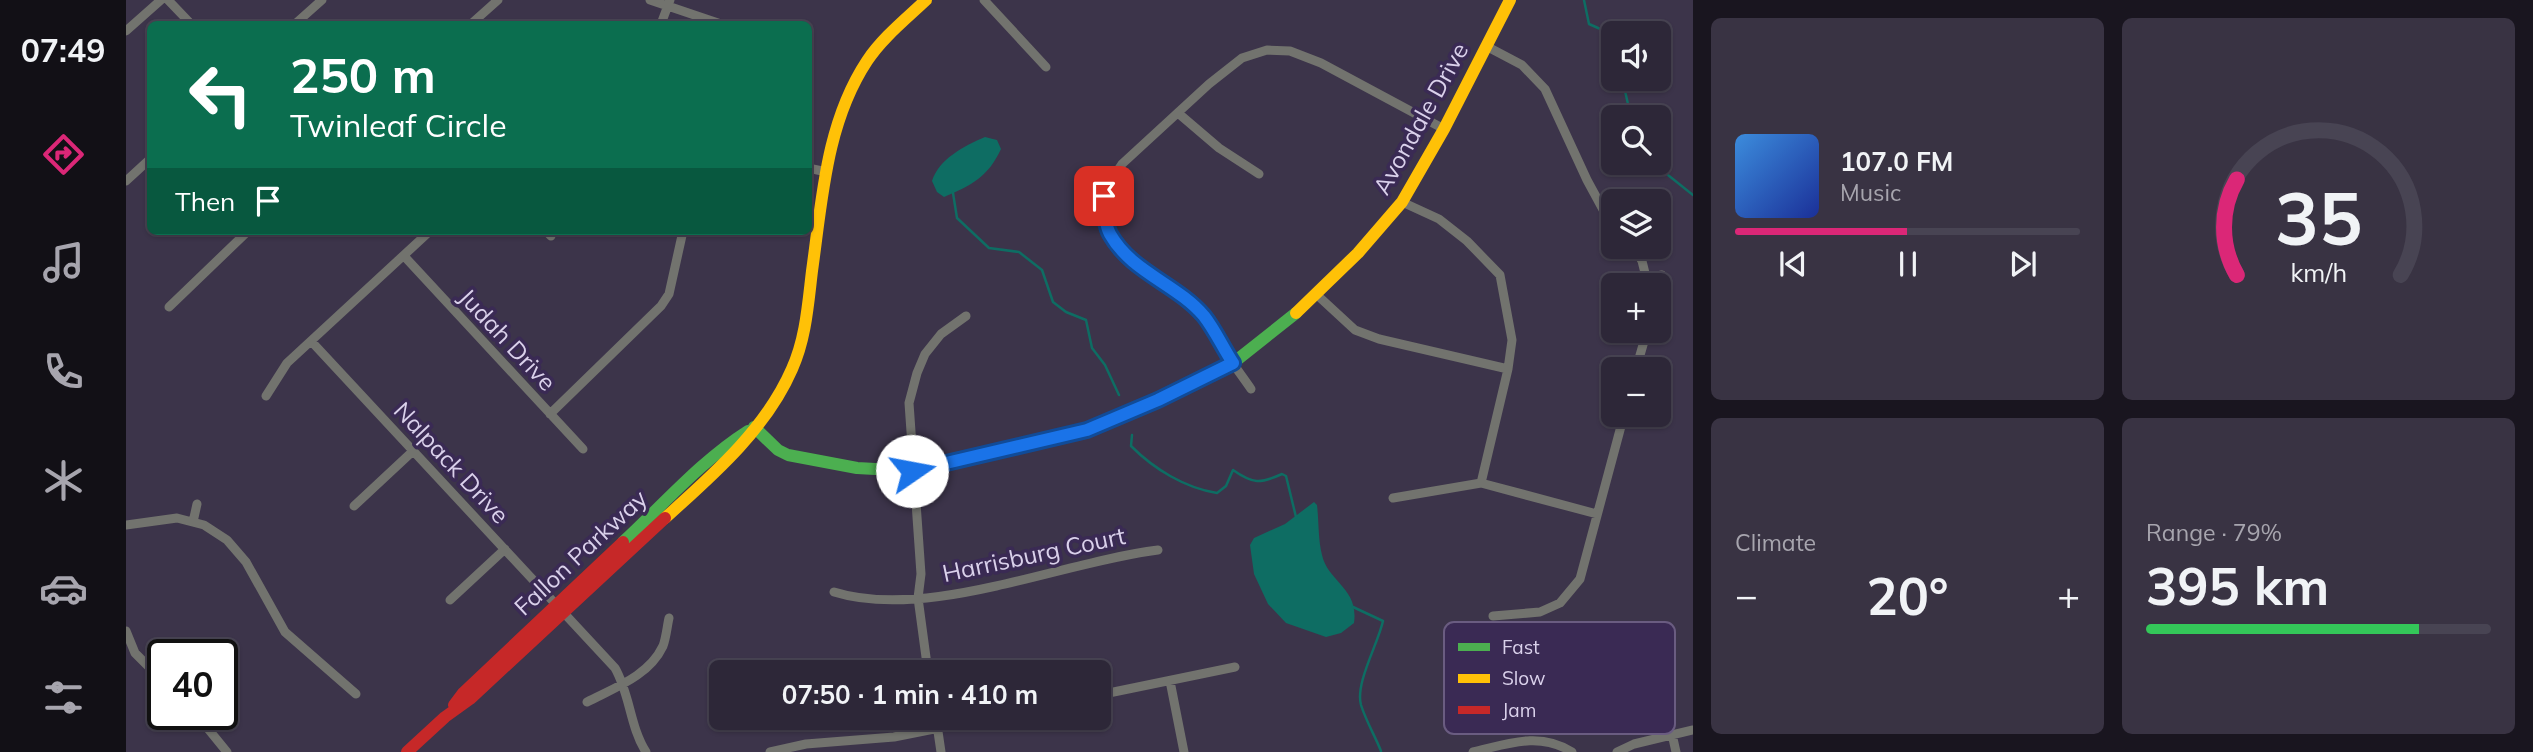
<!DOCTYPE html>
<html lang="en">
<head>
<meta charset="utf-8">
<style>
  :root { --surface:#2d2738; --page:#393343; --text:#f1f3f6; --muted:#a7a5ae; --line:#484453; --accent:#db2777 }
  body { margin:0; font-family:Mulish,sans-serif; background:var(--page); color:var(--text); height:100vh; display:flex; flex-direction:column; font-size:26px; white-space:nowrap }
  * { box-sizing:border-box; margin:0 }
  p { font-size:23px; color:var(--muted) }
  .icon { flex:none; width:38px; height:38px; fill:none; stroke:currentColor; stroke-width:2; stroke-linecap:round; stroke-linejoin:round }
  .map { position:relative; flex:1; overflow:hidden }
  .panel { display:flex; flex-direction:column; gap:18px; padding:18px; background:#19151f; width:840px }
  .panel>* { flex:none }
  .hud { position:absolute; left:21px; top:21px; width:665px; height:214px; border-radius:10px; box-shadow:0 2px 5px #0004,0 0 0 2px var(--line); background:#0b6e4f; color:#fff; overflow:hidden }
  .fabs { position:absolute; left:1475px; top:21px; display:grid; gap:14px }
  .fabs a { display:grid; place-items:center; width:70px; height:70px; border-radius:10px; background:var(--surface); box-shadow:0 2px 5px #0004,0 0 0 2px var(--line); font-size:35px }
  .speed { position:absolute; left:21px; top:639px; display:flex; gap:14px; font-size:35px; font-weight:700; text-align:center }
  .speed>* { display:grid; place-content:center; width:91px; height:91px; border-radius:50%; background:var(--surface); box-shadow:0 2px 5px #0004,0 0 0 2px var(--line); line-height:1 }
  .speed .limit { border:4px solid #111; border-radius:10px; background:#fff; color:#111 }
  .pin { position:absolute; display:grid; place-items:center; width:60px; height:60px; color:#fff; margin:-30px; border-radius:14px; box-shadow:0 4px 10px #0006 }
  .me { position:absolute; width:77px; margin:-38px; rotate:78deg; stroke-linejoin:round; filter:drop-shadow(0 0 5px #0008) }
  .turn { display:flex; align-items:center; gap:24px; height:147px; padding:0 28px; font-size:32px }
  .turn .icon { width:91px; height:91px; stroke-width:2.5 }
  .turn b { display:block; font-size:49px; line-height:60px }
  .then { display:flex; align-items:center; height:66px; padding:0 28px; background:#0003; gap:14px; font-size:26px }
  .big { font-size:52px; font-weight:700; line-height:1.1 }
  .panel .widget { flex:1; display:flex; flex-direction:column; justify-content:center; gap:10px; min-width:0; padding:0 24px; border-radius:10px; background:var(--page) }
  .panel .dial { align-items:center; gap:0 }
  .dial svg { height:182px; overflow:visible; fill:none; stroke:var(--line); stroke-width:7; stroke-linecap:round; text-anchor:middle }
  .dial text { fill:var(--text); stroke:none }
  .song { display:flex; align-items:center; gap:21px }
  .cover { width:84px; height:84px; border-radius:10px; background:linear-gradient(135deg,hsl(210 70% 55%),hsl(230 70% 35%)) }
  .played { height:7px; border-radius:4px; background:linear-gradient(90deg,var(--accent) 50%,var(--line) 50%) }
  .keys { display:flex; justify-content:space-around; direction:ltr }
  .heat { display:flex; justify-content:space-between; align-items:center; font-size:38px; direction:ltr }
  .charge { height:10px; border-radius:5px; background:linear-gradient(90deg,#34c759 79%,var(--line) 0) }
  .panel .tiles { flex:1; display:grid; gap:18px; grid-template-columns:repeat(2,1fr) }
  .trip { position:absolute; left:583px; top:660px; width:402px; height:70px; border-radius:10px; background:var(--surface); box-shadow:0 2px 5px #0004,0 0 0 2px var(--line); font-weight:700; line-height:70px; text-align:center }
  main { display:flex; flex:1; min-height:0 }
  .menu { display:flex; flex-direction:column; width:126px; justify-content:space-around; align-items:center; background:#121016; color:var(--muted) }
  .menu .icon { width:49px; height:49px }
  .menu .on { color:var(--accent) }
  .menu b { font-size:32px; color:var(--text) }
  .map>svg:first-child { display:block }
  .water { fill:#0e6d63 }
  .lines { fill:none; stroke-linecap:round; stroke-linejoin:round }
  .stream { stroke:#0e6d63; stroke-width:2.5 }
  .street { stroke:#72736e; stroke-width:9 }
  .fast { stroke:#4caf50; stroke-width:12 }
  .slow { stroke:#ffc107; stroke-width:12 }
  .jam { stroke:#c62828; stroke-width:12 }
  .route-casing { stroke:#114b97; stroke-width:18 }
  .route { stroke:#1a73e8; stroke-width:12 }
  .labels { text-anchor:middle; stroke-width:7; stroke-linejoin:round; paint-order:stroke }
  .street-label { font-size:24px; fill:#dad1eb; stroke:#3a2a54 }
  .key { fill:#3a2a54; stroke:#6a5c81; stroke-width:2 }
  .key-label { font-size:19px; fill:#dad1eb }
</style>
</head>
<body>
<main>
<nav class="menu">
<b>07:49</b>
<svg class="icon on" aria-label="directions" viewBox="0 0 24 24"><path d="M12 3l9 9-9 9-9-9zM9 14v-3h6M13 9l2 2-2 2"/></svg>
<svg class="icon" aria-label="music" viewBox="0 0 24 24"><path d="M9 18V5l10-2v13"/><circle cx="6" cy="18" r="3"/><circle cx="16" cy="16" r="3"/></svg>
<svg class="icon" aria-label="phone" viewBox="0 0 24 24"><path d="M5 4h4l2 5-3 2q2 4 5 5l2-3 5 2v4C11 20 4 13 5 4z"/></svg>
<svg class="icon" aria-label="climate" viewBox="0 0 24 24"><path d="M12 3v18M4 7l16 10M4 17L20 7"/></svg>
<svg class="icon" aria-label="car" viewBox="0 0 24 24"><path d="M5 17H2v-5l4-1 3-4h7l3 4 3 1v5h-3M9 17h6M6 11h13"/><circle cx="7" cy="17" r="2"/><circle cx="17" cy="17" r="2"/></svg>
<svg class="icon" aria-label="filters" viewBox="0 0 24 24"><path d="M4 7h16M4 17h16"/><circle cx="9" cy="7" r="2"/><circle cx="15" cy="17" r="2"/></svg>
</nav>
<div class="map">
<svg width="1567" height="752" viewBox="0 0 1567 752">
  <rect width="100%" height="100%" fill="#3c344a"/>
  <!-- water -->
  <path class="water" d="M859,137L871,140L875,149C862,177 846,185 818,197L811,192L806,181C813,159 838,146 859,137Z
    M1188,502L1191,505C1193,522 1192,539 1196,555C1202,582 1233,588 1228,623L1215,633L1200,637L1160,623L1142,604L1128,574L1124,545L1128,538L1159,524Z"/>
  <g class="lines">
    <!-- stream -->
    <path class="stream" d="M1458,0L1463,24L1488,35
      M1499,79V91L1505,117
      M1527,163L1567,195
      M827,193L831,218L863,248L893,252L916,270L927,302L940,312L960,320L966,348L979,365L993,395
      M1006,435L1005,446C1028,469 1059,488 1091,493L1100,486L1107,470C1127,484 1134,484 1156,474L1160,476L1170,517
      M1227,607L1257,621C1252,644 1229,683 1235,705C1240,721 1249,736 1255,751"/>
    <!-- street -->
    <path class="street" d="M42,0L65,24
      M524,0L595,24
      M858,0L920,67
      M169,24L196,0
      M345,24L372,0
      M535,24L544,0
      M0,31L35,0
      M1360,46L1396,65L1419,89L1461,180L1480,215L1488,224
      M1052,113L1093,148L1133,174
      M682,168L701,172
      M0,181L24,159
      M978,196C966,197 959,197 954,209L959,218L980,223
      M1276,202L1313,219L1341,241L1374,275L1386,340L1382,369L1355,483
      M420,231L425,236
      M1508,247L1516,261L1522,285
      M278,256L457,449
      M1521,278L1536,275
      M1190,294L1229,330L1253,339L1382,369
      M43,307L122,231
      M185,341L489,668C504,694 504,727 520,752
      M1510,369L1521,331
      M1125,389C1116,376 1106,363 1098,349C1091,338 1085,326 1078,316C1063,299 1043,290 1026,277C983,244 961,213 996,164L1083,84L1116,58L1141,50L1164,51L1195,63L1318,129
      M140,396L161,363L304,231
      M424,414L535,306L543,294L557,231
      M1267,498L1355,483L1471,514
      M228,506L287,451
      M67,522L71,504
      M0,525L51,518L78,525L101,540L120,562L159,632L230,694
      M708,592C801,621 935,562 1032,550
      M324,600L379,549
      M1367,616L1414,612L1434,603L1454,579L1498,415
      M0,631L9,653L37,681
      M802,672L792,598L795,574L783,403L791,373L799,354L815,334L840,316
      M1044,681L1058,752
      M973,695L1109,667
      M461,702C488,688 523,676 537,646C540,638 541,627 543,618
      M70,714L101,752
      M810,718L815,752
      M1546,734L1550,752
      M644,752L680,744L768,737L863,718
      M1347,752C1381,744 1414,731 1446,752
      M1491,752L1508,744L1567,730"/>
    <!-- fast -->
    <path class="fast" d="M628,427L652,450L662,455L731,468L786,471L961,430L1032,400L1107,363L1170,313
      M497,542C537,505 576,460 622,431"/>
    <!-- slow -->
    <path class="slow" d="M1170,313L1232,253L1276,202L1318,129L1384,0
      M539,518C587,475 640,429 666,369C680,338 682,304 686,271C696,200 700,123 741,61C756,38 780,19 800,0"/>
    <!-- jam -->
    <path class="jam" d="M328,705L337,693L497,542
      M281,752L319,717L344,699L539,518"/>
  </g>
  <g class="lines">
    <defs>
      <path id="route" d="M786,471L961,430L1032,400L1107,363C1097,348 1089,330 1078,316C1051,284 1005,272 984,234C978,223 979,208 978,196"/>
    </defs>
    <!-- route casing -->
    <use href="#route" class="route-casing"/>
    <!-- route -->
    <use href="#route" class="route"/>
  </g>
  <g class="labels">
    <!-- street labels -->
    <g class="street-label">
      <text transform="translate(1295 119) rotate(-61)" y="8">Avondale Drive</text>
      <text transform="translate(381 340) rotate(47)" y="8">Judah Drive</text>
      <text transform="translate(325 463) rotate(47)" y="8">Nalpack Drive</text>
      <text transform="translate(455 553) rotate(-43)" y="8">Fallon Parkway</text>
      <text transform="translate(908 555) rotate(-12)" y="8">Harrisburg Court</text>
    </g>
  </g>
  <!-- legend -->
  <rect x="1318" y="622" width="231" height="112" rx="10" class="key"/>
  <rect x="1332" y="643" width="32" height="8" fill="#4caf50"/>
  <rect x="1332" y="674" width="32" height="9" fill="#ffc107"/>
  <rect x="1332" y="706" width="32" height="8" fill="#c62828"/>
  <g class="key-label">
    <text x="1376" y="654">Fast</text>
    <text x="1376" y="685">Slow</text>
    <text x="1376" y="717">Jam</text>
  </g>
</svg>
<div class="fabs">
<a><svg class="icon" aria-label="sound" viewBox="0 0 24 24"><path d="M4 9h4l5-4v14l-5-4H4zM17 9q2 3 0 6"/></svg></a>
<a><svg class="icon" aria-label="search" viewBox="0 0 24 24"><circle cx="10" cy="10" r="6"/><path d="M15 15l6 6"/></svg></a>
<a><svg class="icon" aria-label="layers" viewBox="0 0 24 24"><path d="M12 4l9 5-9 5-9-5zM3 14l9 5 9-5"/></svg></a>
<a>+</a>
<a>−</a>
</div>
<div class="speed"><div class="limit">40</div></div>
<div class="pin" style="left:978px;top:196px;background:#d93025"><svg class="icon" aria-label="arrive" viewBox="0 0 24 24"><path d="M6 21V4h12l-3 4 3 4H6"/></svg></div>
<svg class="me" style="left:786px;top:471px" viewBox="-20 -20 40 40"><circle r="19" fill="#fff"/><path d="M0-13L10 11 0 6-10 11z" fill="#1a73e8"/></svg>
<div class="trip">07:50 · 1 min · 410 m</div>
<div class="hud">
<div class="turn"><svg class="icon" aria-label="left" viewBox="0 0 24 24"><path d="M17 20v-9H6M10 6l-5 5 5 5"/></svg><div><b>250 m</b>Twinleaf Circle</div></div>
<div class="then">Then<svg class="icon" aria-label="arrive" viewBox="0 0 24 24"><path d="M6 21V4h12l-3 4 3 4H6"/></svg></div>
</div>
</div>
<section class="panel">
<div class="tiles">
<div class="widget">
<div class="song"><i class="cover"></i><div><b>107.0 FM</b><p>Music</p></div></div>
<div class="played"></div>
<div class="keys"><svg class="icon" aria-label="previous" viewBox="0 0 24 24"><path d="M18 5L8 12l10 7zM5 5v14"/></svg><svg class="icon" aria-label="pause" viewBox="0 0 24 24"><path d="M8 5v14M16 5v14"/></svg><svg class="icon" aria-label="next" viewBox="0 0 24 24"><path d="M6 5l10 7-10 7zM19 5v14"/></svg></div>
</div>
<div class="widget dial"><svg viewBox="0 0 100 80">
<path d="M14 69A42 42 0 1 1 86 69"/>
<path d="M14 69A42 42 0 0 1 14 27" stroke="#db2777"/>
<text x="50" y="56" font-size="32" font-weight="700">35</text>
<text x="50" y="72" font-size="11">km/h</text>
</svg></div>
<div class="widget"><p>Climate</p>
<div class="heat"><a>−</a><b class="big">20°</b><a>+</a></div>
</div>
<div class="widget"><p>Range · 79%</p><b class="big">395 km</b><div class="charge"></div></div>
</div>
</section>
</main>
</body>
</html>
